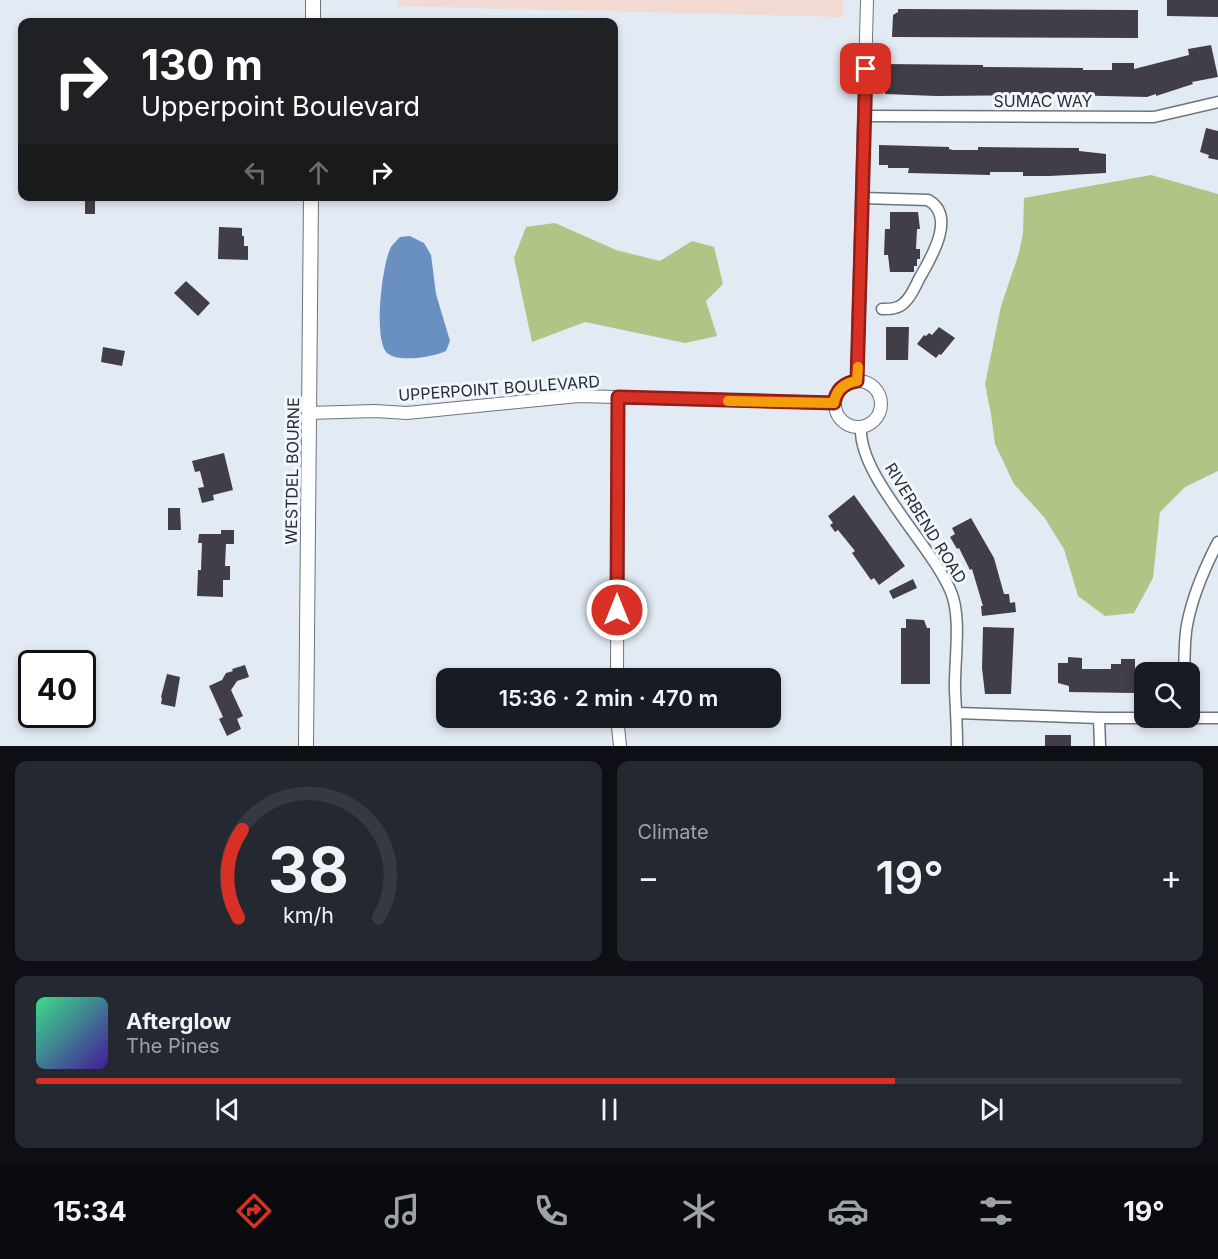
<!DOCTYPE html>
<html lang="en">
<head>
<meta charset="utf-8">
<style>
  :root { --surface:#171b24; --page:#242831; --text:#f1f3f6; --muted:#9ea1a6; --line:#363941; --accent:#d93025 }
  body { margin:0; font-family:Inter,sans-serif; background:var(--page); color:var(--text); height:100vh; display:flex; flex-direction:column; font-size:22px; white-space:nowrap }
  * { box-sizing:border-box; margin:0 }
  p { font-size:20px; color:var(--muted) }
  .icon { flex:none; width:33px; height:33px; fill:none; stroke:currentColor; stroke-width:2; stroke-linecap:round; stroke-linejoin:round }
  .map { position:relative; height:746px; overflow:hidden }
  .drawer { display:flex; flex-direction:column; gap:15px; padding:15px; background:#0d0f14; flex:1 }
  .drawer>* { flex:none }
  .guide { position:absolute; left:18px; top:18px; width:600px; height:183px; border-radius:12px; box-shadow:0 3px 9px #0003; background:#202124; color:#fff; overflow:hidden }
  .controls { position:absolute; left:1134px; top:662px; display:grid; gap:12px }
  .controls a { display:grid; place-items:center; width:66px; height:66px; border-radius:12px; background:var(--surface); box-shadow:0 3px 9px #0003; font-size:30px }
  .speed { position:absolute; left:18px; top:650px; display:flex; gap:12px; font-size:30px; font-weight:700; text-align:center }
  .speed>* { display:grid; place-content:center; width:78px; height:78px; border-radius:50%; background:var(--surface); box-shadow:0 3px 9px #0003; line-height:1 }
  .speed .limit { border:3px solid #111; border-radius:9px; background:#fff; color:#111 }
  .pin { position:absolute; display:grid; place-items:center; width:51px; height:51px; color:#fff; margin:-26px; border-radius:12px; box-shadow:0 3px 9px #0006 }
  .me { position:absolute; width:66px; margin:-33px; rotate:0deg; stroke-linejoin:round; filter:drop-shadow(0 0 4px #0008) }
  .turn { display:flex; align-items:center; gap:21px; height:126px; padding:0 24px; font-size:27px }
  .turn .icon { width:78px; height:78px; stroke-width:2.5 }
  .turn b { display:block; font-size:42px; line-height:51px }
  .lanes { display:flex; align-items:center; height:57px; padding:0 24px; background:#0003; justify-content:center; gap:30px; direction:ltr }
  .lanes .off { opacity:.35 }
  .big { font-size:45px; font-weight:600; line-height:1.1 }
  .drawer .tile { flex:1; display:flex; flex-direction:column; justify-content:center; gap:9px; min-width:0; padding:0 21px; border-radius:12px; background:var(--page) }
  .drawer .dial { align-items:center; gap:0 }
  .dial svg { height:156px; overflow:visible; fill:none; stroke:var(--line); stroke-width:7; stroke-linecap:round; text-anchor:middle }
  .dial text { fill:var(--text); stroke:none }
  .song { display:flex; align-items:center; gap:18px }
  .cover { width:72px; height:72px; border-radius:9px; background:linear-gradient(135deg,hsl(150 70% 55%),hsl(260 70% 35%)) }
  .played { height:6px; border-radius:3px; background:linear-gradient(90deg,var(--accent) 75%,var(--line) 75%) }
  .keys { display:flex; justify-content:space-around; direction:ltr }
  .heat { display:flex; justify-content:space-between; align-items:center; font-size:33px; direction:ltr }
  .drawer .tiles { flex:1; display:grid; gap:15px; grid-template-columns:1fr 1fr }
  .tile:last-child { grid-column:span 2 }
  .trip { position:absolute; left:436px; top:668px; width:345px; height:60px; border-radius:12px; background:var(--surface); box-shadow:0 3px 9px #0003; font-weight:600; line-height:60px; text-align:center }
  .dock { display:flex; height:96px; justify-content:space-around; align-items:center; background:#090b0e; color:var(--muted) }
  .dock .icon { width:42px; height:42px }
  .dock .on { color:var(--accent) }
  .dock b { font-size:27px; color:var(--text) }
  .map>svg:first-child { display:block }
  .commercial { fill:#f2d9d1 }
  .forest { fill:#b1c385 }
  .water { fill:#6a90c1 }
  .building { fill:#413e47 }
  .lines { fill:none; stroke-linecap:round; stroke-linejoin:round }
  .minor-casing { stroke:#6c747c; stroke-width:13 }
  .tertiary-casing { stroke:#6c747c; stroke-width:14 }
  .secondary-casing { stroke:#6c747c; stroke-width:16 }
  .minor { stroke:#fff; stroke-width:10 }
  .tertiary { stroke:#fff; stroke-width:12 }
  .secondary { stroke:#fff; stroke-width:14 }
  .route-casing { stroke:#8d1f18; stroke-width:15 }
  .route { stroke:#d93025; stroke-width:10 }
  .slow { stroke:#f59e0b; stroke-width:10 }
  .labels { text-anchor:middle; stroke-width:6; stroke-linejoin:round; paint-order:stroke }
  .street-label { font-size:16px; fill:#292c30; stroke:#f0f7ff }
</style>
</head>
<body>
<div class="map">
<svg width="1218" height="746" viewBox="0 0 1218 746">
  <rect width="100%" height="100%" fill="#e2eaf4"/>
  <!-- commercial -->
  <path class="commercial" d="M398,0H843V17L398,6Z"/>
  <!-- forest -->
  <path class="forest" d="M1151,175L1218,194V471L1185,487L1160,512L1153,578L1134,613L1105,616L1078,596L1064,549L1044,517L1014,484L995,444L991,414L985,384L1001,306L1019,253L1023,233L1024,198Z
    M555,223L616,250L660,261L692,241L714,247L723,284L706,301L717,336L685,343L585,322L532,342L514,258L526,227Z"/>
  <!-- water -->
  <path class="water" d="M410,236L424,243L431,255L436,294L450,341L446,351C433,357 399,363 387,353C373,340 382,264 391,247C393,244 397,240 400,237Z"/>
  <!-- building -->
  <path class="building" d="M1167,0H1218V17L1167,16Z
    M898,9L1138,10V38L892,37L893,15L898,12Z
    M1211,45L1218,77L1192,82L1193,84L1156,96V94L1147,97L1063,95L1034,93V95L936,96L885,94V64L983,65V67L1083,68V70H1112V63H1134V69L1189,55L1188,49Z
    M1206,128L1218,131V160L1208,158L1209,155L1200,152Z
    M879,145L949,147V149L953,150H978V147L1079,148V151L1106,154V173L1050,176H1023V172H990V175L908,173L909,168H888V165H879Z
    M85,196H95V214H85Z
    M890,212H918L920,229H917L916,249H920V259H917V266H914V272H890L888,255H884L885,229H890Z
    M219,227L242,228V236H244V246H248V260L218,259Z
    M186,281L210,303L198,316L174,293Z
    M886,327H909L908,360H886Z
    M939,327L955,338L941,355L939,354L936,358L917,344L924,335L926,336L929,333L932,335Z
    M103,347L125,351L122,366L101,362Z
    M224,453L233,490L213,495L214,500L202,503L198,488L204,487L200,471L195,472L192,461Z
    M854,495L905,566L879,585L874,578L871,580L852,553L855,551L838,530L835,532L830,525L833,523L828,516Z
    M168,508H180L181,530H168Z
    M971,518L994,558L1004,594H1009L1010,603L1015,602L1016,612L982,616L981,606H983L972,569L970,570L959,548L957,549L950,537L955,534L952,528Z
    M221,530H234V544H226L225,566H230V580H223V597L197,596L198,570H201L202,543H198L199,534H221Z
    M913,579L917,588L893,599L889,591Z
    M906,619L924,620L927,628H930V684H901V628H906Z
    M983,627L1014,628L1011,694H985L982,668Z
    M1068,657L1082,658V669H1111V664H1121V659H1135V693L1069,692V686L1058,683V663H1068Z
    M245,665L249,677L237,681L231,690L243,716L237,719L241,729L227,736L219,719L223,717L209,686L222,680L226,673L233,671L232,669Z
    M167,674L180,677L175,707L161,704L162,698L161,697Z
    M1045,735H1071V746H1045Z"/>
  <g class="lines">
    <defs>
      <path id="minor" d="M865,116L1154,117L1218,102
        M863,198L928,200C957,216 931,258 919,279C915,287 911,297 904,303C898,309 890,309 882,309
        M861,427C858,476 931,544 951,592C962,618 954,662 955,691C956,710 957,727 957,746
        M1184,672C1185,656 1184,641 1187,625C1192,598 1205,567 1218,542
        M958,713L1099,718H1218
        M1099,718L1100,746"/>
      <path id="tertiary" d="M835 404a23 23 0 1 1 46 0a23 23 0 1 1-46 0Z
        M857,381L867,0
        M309,413L375,411L407,413L578,396L834,403
        M617,678L618,397
        M617,717L620,746"/>
      <path id="secondary" d="M313,22V0
        M306,746L311,196"/>
    </defs>
    <!-- minor casing -->
    <use href="#minor" class="minor-casing"/>
    <!-- tertiary casing -->
    <use href="#tertiary" class="tertiary-casing"/>
    <!-- secondary casing -->
    <use href="#secondary" class="secondary-casing"/>
    <!-- minor -->
    <use href="#minor" class="minor"/>
    <!-- tertiary -->
    <use href="#tertiary" class="tertiary"/>
    <!-- secondary -->
    <use href="#secondary" class="secondary"/>
  </g>
  <g class="lines">
    <defs>
      <path id="route" d="M617,610L618,397L834,403C836,390 844,383 857,381L866,69"/>
    </defs>
    <!-- route casing -->
    <use href="#route" class="route-casing"/>
    <!-- route -->
    <use href="#route" class="route"/>
    <!-- slow -->
    <path class="slow" d="M728,401L834,403C836,390 844,383 857,381L858,367"/>
  </g>
  <g class="labels">
    <!-- street labels -->
    <g class="street-label">
      <text x="1043" y="107">SUMAC WAY</text>
      <text transform="translate(499 388) rotate(-4)" y="6">UPPERPOINT BOULEVARD</text>
      <text transform="translate(292 471) rotate(-89)" y="6">WESTDEL BOURNE</text>
      <text transform="translate(926 523) rotate(58)" y="6">RIVERBEND ROAD</text>
    </g>
  </g>
</svg>
<div class="controls">
<a><svg class="icon" aria-label="search" viewBox="0 0 24 24"><circle cx="10" cy="10" r="6"/><path d="M15 15l6 6"/></svg></a>
</div>
<div class="speed"><div class="limit">40</div></div>
<div class="pin" style="left:866px;top:69px;background:#d93025"><svg class="icon" aria-label="arrive" viewBox="0 0 24 24"><path d="M6 21V4h12l-3 4 3 4H6"/></svg></div>
<svg class="me" style="left:617px;top:610px" viewBox="-20 -20 40 40"><circle r="17" fill="#d93025" stroke="#fff" stroke-width="3"/><path d="M0-11L8 9 0 5-8 9z" fill="#fff"/></svg>
<div class="trip">15:36 · 2 min · 470 m</div>
<div class="guide">
<div class="turn"><svg class="icon" aria-label="right" viewBox="0 0 24 24"><path d="M7 20v-9h11M14 6l5 5-5 5"/></svg><div><b>130 m</b>Upperpoint Boulevard</div></div>
<div class="lanes"><svg class="icon off" aria-label="left" viewBox="0 0 24 24"><path d="M17 20v-9H6M10 6l-5 5 5 5"/></svg><svg class="icon off" aria-label="ahead" viewBox="0 0 24 24"><path d="M12 20V5M6 11l6-6 6 6"/></svg><svg class="icon" aria-label="right" viewBox="0 0 24 24"><path d="M7 20v-9h11M14 6l5 5-5 5"/></svg></div>
</div>
</div>
<section class="drawer">
<div class="tiles">
<div class="tile dial"><svg viewBox="0 0 100 80">
<path d="M14 69A42 42 0 1 1 86 69"/>
<path d="M14 69A42 42 0 0 1 16 24" stroke="#d93025"/>
<text x="50" y="56" font-size="32" font-weight="700">38</text>
<text x="50" y="72" font-size="11">km/h</text>
</svg></div>
<div class="tile"><p>Climate</p>
<div class="heat"><a>−</a><b class="big">19°</b><a>+</a></div>
</div>
<div class="tile">
<div class="song"><i class="cover"></i><div><b>Afterglow</b><p>The Pines</p></div></div>
<div class="played"></div>
<div class="keys"><svg class="icon" aria-label="previous" viewBox="0 0 24 24"><path d="M18 5L8 12l10 7zM5 5v14"/></svg><svg class="icon" aria-label="pause" viewBox="0 0 24 24"><path d="M8 5v14M16 5v14"/></svg><svg class="icon" aria-label="next" viewBox="0 0 24 24"><path d="M6 5l10 7-10 7zM19 5v14"/></svg></div>
</div>
</div>
</section>
<nav class="dock">
<b>15:34</b>
<svg class="icon on" aria-label="directions" viewBox="0 0 24 24"><path d="M12 3l9 9-9 9-9-9zM9 14v-3h6M13 9l2 2-2 2"/></svg>
<svg class="icon" aria-label="music" viewBox="0 0 24 24"><path d="M9 18V5l10-2v13"/><circle cx="6" cy="18" r="3"/><circle cx="16" cy="16" r="3"/></svg>
<svg class="icon" aria-label="phone" viewBox="0 0 24 24"><path d="M5 4h4l2 5-3 2q2 4 5 5l2-3 5 2v4C11 20 4 13 5 4z"/></svg>
<svg class="icon" aria-label="climate" viewBox="0 0 24 24"><path d="M12 3v18M4 7l16 10M4 17L20 7"/></svg>
<svg class="icon" aria-label="car" viewBox="0 0 24 24"><path d="M5 17H2v-5l4-1 3-4h7l3 4 3 1v5h-3M9 17h6M6 11h13"/><circle cx="7" cy="17" r="2"/><circle cx="17" cy="17" r="2"/></svg>
<svg class="icon" aria-label="filters" viewBox="0 0 24 24"><path d="M4 7h16M4 17h16"/><circle cx="9" cy="7" r="2"/><circle cx="15" cy="17" r="2"/></svg>
<b>19°</b>
</nav>
</body>
</html>
